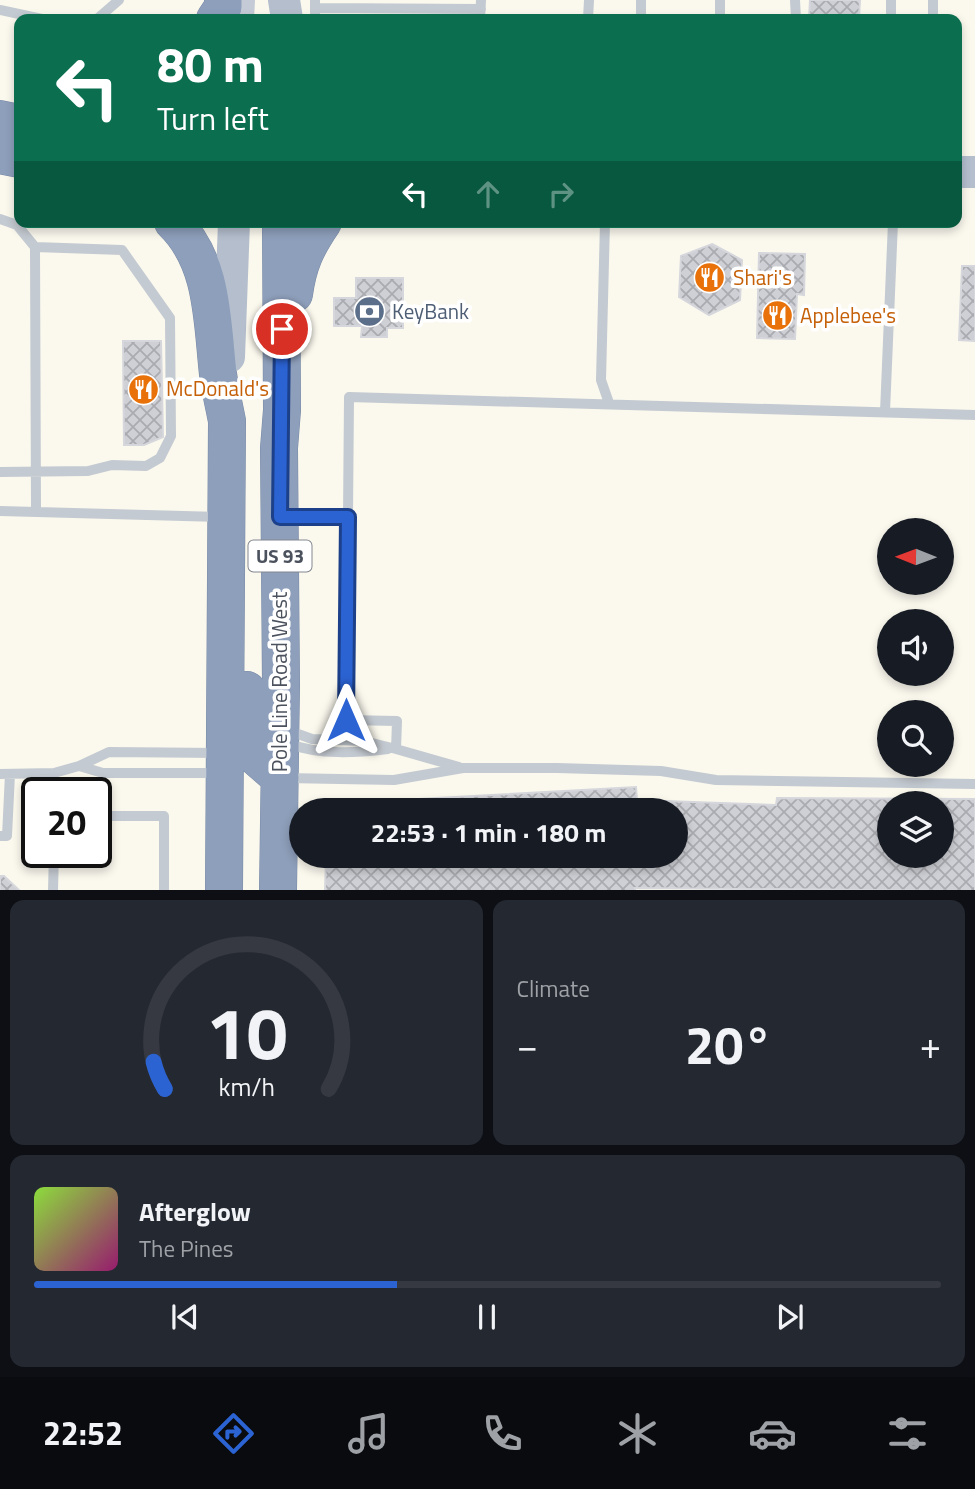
<!DOCTYPE html>
<html lang="en">
<head>
<meta charset="utf-8">
<style>
  :root { --surface:#171b24; --page:#242831; --text:#f1f3f6; --muted:#9ea1a6; --line:#363941; --accent:#2b63d3 }
  body { margin:0; font-family:"Titillium Web",sans-serif; background:var(--page); color:var(--text); height:100vh; display:flex; flex-direction:column; font-size:26px; white-space:nowrap }
  * { box-sizing:border-box; margin:0 }
  p { font-size:23px; color:var(--muted) }
  .icon { flex:none; width:38px; height:38px; fill:none; stroke:currentColor; stroke-width:2; stroke-linecap:round; stroke-linejoin:round }
  .map { position:relative; height:890px; overflow:hidden }
  .details { display:flex; flex-direction:column; gap:10px; padding:10px; background:#0d0f14; flex:1 }
  .details>* { flex:none }
  .hud { position:absolute; left:14px; top:14px; width:948px; height:214px; border-radius:14px; box-shadow:0 4px 10px #0003; background:#0b6e4f; color:#fff; overflow:hidden }
  .needle { width:46px; rotate:271deg }
  .tools { position:absolute; left:877px; top:518px; display:grid; gap:14px }
  .tools a { display:grid; place-items:center; width:77px; height:77px; border-radius:50%; background:var(--surface); box-shadow:0 4px 10px #0003; font-size:35px }
  .speed { position:absolute; left:21px; top:777px; display:flex; gap:14px; font-size:35px; font-weight:700; text-align:center }
  .speed>* { display:grid; place-content:center; width:91px; height:91px; border-radius:50%; background:var(--surface); box-shadow:0 4px 10px #0003; line-height:1 }
  .speed .limit { border:4px solid #111; border-radius:10px; background:#fff; color:#111 }
  .pin { position:absolute; display:grid; place-items:center; width:60px; height:60px; color:#fff; margin:-30px; border:4px solid #fff; border-radius:50%; box-shadow:0 2px 7px #0007 }
  .me { position:absolute; width:77px; margin:-38px; rotate:0deg; stroke-linejoin:round; filter:drop-shadow(0 0 5px #0008) }
  .turn { display:flex; align-items:center; gap:24px; height:147px; padding:0 28px; font-size:32px }
  .turn .icon { width:91px; height:91px; stroke-width:2.5 }
  .turn b { display:block; font-size:49px; line-height:60px }
  .lanes { display:flex; align-items:center; height:66px; padding:0 28px; background:#0003; justify-content:center; gap:35px; direction:ltr }
  .lanes .off { opacity:.35 }
  .big { font-size:52px; font-weight:700; line-height:1.1 }
  .details .card { flex:1; display:flex; flex-direction:column; justify-content:center; gap:10px; min-width:0; padding:0 24px; border-radius:14px; background:var(--page) }
  .details .dial { align-items:center; gap:0 }
  .dial svg { height:182px; overflow:visible; fill:none; stroke:var(--line); stroke-width:7; stroke-linecap:round; text-anchor:middle }
  .dial text { fill:var(--text); stroke:none }
  .song { display:flex; align-items:center; gap:21px }
  .cover { width:84px; height:84px; border-radius:10px; background:linear-gradient(135deg,hsl(90 70% 55%),hsl(320 70% 35%)) }
  .played { height:7px; border-radius:4px; background:linear-gradient(90deg,var(--accent) 40%,var(--line) 40%) }
  .keys { display:flex; justify-content:space-around; direction:ltr }
  .heat { display:flex; justify-content:space-between; align-items:center; font-size:38px; direction:ltr }
  .details .tiles { flex:1; display:grid; gap:10px; grid-template-columns:1fr 1fr }
  .card:last-child { grid-column:span 2 }
  .trip { position:absolute; left:289px; top:798px; width:399px; height:70px; border-radius:35px; background:var(--surface); box-shadow:0 4px 10px #0003; font-weight:700; line-height:70px; text-align:center }
  .dock { display:flex; height:112px; justify-content:space-around; align-items:center; background:#090b0e; color:var(--muted) }
  .dock .icon { width:49px; height:49px }
  .dock .on { color:var(--accent) }
  .dock b { font-size:32px; color:var(--text) }
  .map>svg:first-child { display:block }
  .commercial { fill:#fbf9ee; fill-rule:evenodd }
  .building { fill:url(#building-cross-hatch); stroke:#d6d7dc; stroke-width:2; fill-rule:evenodd }
  .lines { fill:none; stroke-linecap:round; stroke-linejoin:round }
  .highway-casing { stroke:#798aa6; stroke-width:38 }
  .lane { stroke:#c4cad1; stroke-width:10 }
  .secondary { stroke:#c4cbd6; stroke-width:28 }
  .primary { stroke:#b4becd; stroke-width:32 }
  .highway { stroke:#8e9fbb; stroke-width:37 }
  .route-casing { stroke:#1c4089; stroke-width:18 }
  .route { stroke:#2b63d3; stroke-width:12 }
  .labels { text-anchor:middle; stroke-width:7; stroke-linejoin:round; paint-order:stroke }
  .shield { fill:#fff; stroke:#81868e; stroke-width:2 }
  .shield-label { font-size:19px; font-weight:bold; fill:#4b525d }
  .food-label { font-size:21px; fill:#c56008; stroke:#fff; text-anchor:start }
  .service-label { font-size:21px; fill:#4e5e75; stroke:#fff; text-anchor:start }
  .street-label { font-size:21px; fill:#4b525d; stroke:#fff }
</style>
</head>
<body>
<div class="map">
<svg width="975" height="891" viewBox="0 0 975 891">
  <defs>
    <pattern id="building-cross-hatch" width="8" height="8" patternUnits="userSpaceOnUse" patternTransform="scale(1.75)"><rect width="8" height="8" fill="#cfd0d5"/><path d="M0 0l8 8M0 8l8-8" fill="none" stroke="#aaabb0"/></pattern>
  </defs>
  <rect width="100%" height="100%" fill="#f3f2f1"/>
  <!-- commercial -->
  <path class="commercial" d="M0,0H975V890H0ZM19,19H957V222H19ZM889,530H942V583H889ZM889,621H942V674H889ZM889,712H942V765H889ZM37,793H96V852H37ZM889,803H942V856H889ZM301,810H676V856H301Z"/>
  <!-- building -->
  <path class="building" d="M810,0H860L859,19H809Z
    M712,244L742,260L740,300L709,315L679,297L681,256Z
    M759,253L805,254L804,295L797,294L795,339L757,338Z
    M962,266H975V341L959,340Z
    M356,278H403V328H387V337H361L362,326H334V298H356Z
    M123,341H161L163,437L144,445H124Z
    M636,787L637,800L776,805L777,798L975,799V891L635,888V891H325L326,856H676V810H327V804ZM889,803H942V856H889Z
    M0,876H4L20,891H0Z"/>
  <g class="lines">
    <defs>
      <path id="highway" d="M215,19L223,7V0
        M0,119L19,123
        M0,155L19,159
        M173,222C214,262 212,321 218,374C220,389 224,405 227,421L224,891
        M294,294C298,264 306,247 323,222
        M247,690V729L257,758L280,778
        M278,891L281,685L279,448L282,410L281,222"/>
    </defs>
    <!-- highway casing -->
    <use href="#highway" class="highway-casing"/>
    <!-- lane -->
    <path class="lane" d="M795,0L796,19
      M891,0V19
      M315,8L481,9
      M0,10L42,19
      M97,19L119,0
      M315,19V0
      M480,19L481,0
      M588,19L589,0
      M641,19V0
      M720,19V0
      M933,19V0
      M0,219L17,225L35,247L36,512
      M605,222L601,380L609,403
      M885,412L893,222
      M0,472L88,471L112,465L146,466L160,458L171,436L170,318L122,250L35,247
      M0,511L220,517
      M285,517H348L349,397L975,415
      M348,517L346,720L397,721L396,749L459,767
      M287,730L312,739L364,741L396,749
      M289,744C320,755 355,753 388,749
      M79,766L103,773H218
      M54,773L55,793
      M0,774L54,773L79,766L109,752L219,753
      M285,778L394,780L463,768H557L661,771L716,780L975,784
      M96,816H164V891
      M0,836H7L10,774
      M53,891L54,852"/>
    <!-- secondary -->
    <path class="secondary" d="M240,19L241,0"/>
    <!-- primary -->
    <path class="primary" d="M284,0L287,19
      M957,172H975
      M229,357L234,222"/>
    <!-- highway -->
    <use href="#highway" class="highway"/>
  </g>
  <g class="lines">
    <defs>
      <path id="route" d="M282,329L280,517H348L346,720"/>
    </defs>
    <!-- route casing -->
    <use href="#route" class="route-casing"/>
    <!-- route -->
    <use href="#route" class="route"/>
  </g>
  <!-- icons -->
  <defs>
    <symbol id="restaurant-disc" viewBox="-11 -11 22 22"><circle r="9.5" fill="#e8710a" stroke="#fff"/><path d="M-5-6h1v4h1v-4h1v4h1v-4h1v5L-1.5 .5V6h-2V.5L-5-1ZM5-6V6H3V1.5H1.5Q1.5-4 5-6Z" fill="#fff"/></symbol>
    <symbol id="bank-disc" viewBox="-11 -11 22 22"><circle r="9.5" fill="#5c6f8a" stroke="#fff"/><path d="M-6-4H6V4H-6ZM0-2.3a2.3 2.3 0 1 0 0 4.6a2.3 2.3 0 1 0 0-4.6Z" fill="#fff"/></symbol>
  </defs>
  <g fill-rule="evenodd">
    <use href="#restaurant-disc" x="692" y="260" width="35" height="35"/>
    <use href="#bank-disc" x="352" y="294" width="35" height="35"/>
    <use href="#restaurant-disc" x="760" y="298" width="35" height="35"/>
    <use href="#restaurant-disc" x="126" y="372" width="35" height="35"/>
  </g>
  <g class="labels">
    <!-- shield labels -->
    <rect class="shield" x="248.5" y="540.5" width="63" height="31" rx="5"/>
    <g class="shield-label">
      <text x="280" y="563">US 93</text>
    </g>
    <!-- food labels -->
    <g class="food-label">
      <text x="733" y="285">Shari's</text>
      <text x="800" y="323">Applebee's</text>
      <text x="166" y="396">McDonald's</text>
    </g>
    <!-- service labels -->
    <g class="service-label">
      <text x="392" y="319">KeyBank</text>
    </g>
    <!-- street labels -->
    <g class="street-label">
      <text transform="translate(280 682) rotate(-90)" y="7">Pole Line Road West</text>
    </g>
  </g>
</svg>
<div class="tools">
<a><svg class="needle" viewBox="-14 -14 28 28"><path d="M0-13l5 13h-10z" fill="#e53935"/><path d="M0 13l5-13h-10z" fill="#9ea1a6"/></svg></a>
<a><svg class="icon" aria-label="sound" viewBox="0 0 24 24"><path d="M4 9h4l5-4v14l-5-4H4zM17 9q2 3 0 6"/></svg></a>
<a><svg class="icon" aria-label="search" viewBox="0 0 24 24"><circle cx="10" cy="10" r="6"/><path d="M15 15l6 6"/></svg></a>
<a><svg class="icon" aria-label="layers" viewBox="0 0 24 24"><path d="M12 4l9 5-9 5-9-5zM3 14l9 5 9-5"/></svg></a>
</div>
<div class="speed"><div class="limit">20</div></div>
<div class="pin" style="left:282px;top:329px;background:#d93025"><svg class="icon" aria-label="arrive" viewBox="0 0 24 24"><path d="M6 21V4h12l-3 4 3 4H6"/></svg></div>
<svg class="me" style="left:346px;top:720px" viewBox="-20 -20 40 40"><path d="M0-17L14 15 0 8-14 15z" fill="#2b63d3" stroke="#fff" stroke-width="4"/></svg>
<div class="trip">22:53 · 1 min · 180 m</div>
<div class="hud">
<div class="turn"><svg class="icon" aria-label="left" viewBox="0 0 24 24"><path d="M17 20v-9H6M10 6l-5 5 5 5"/></svg><div><b>80 m</b>Turn left</div></div>
<div class="lanes"><svg class="icon" aria-label="left" viewBox="0 0 24 24"><path d="M17 20v-9H6M10 6l-5 5 5 5"/></svg><svg class="icon off" aria-label="ahead" viewBox="0 0 24 24"><path d="M12 20V5M6 11l6-6 6 6"/></svg><svg class="icon off" aria-label="right" viewBox="0 0 24 24"><path d="M7 20v-9h11M14 6l5 5-5 5"/></svg></div>
</div>
</div>
<section class="details">
<div class="tiles">
<div class="card dial"><svg viewBox="0 0 100 80">
<path d="M14 69A42 42 0 1 1 86 69"/>
<path d="M14 69A42 42 0 0 1 9 57" stroke="#2b63d3"/>
<text x="50" y="56" font-size="32" font-weight="700">10</text>
<text x="50" y="72" font-size="11">km/h</text>
</svg></div>
<div class="card"><p>Climate</p>
<div class="heat"><a>−</a><b class="big">20°</b><a>+</a></div>
</div>
<div class="card">
<div class="song"><i class="cover"></i><div><b>Afterglow</b><p>The Pines</p></div></div>
<div class="played"></div>
<div class="keys"><svg class="icon" aria-label="previous" viewBox="0 0 24 24"><path d="M18 5L8 12l10 7zM5 5v14"/></svg><svg class="icon" aria-label="pause" viewBox="0 0 24 24"><path d="M8 5v14M16 5v14"/></svg><svg class="icon" aria-label="next" viewBox="0 0 24 24"><path d="M6 5l10 7-10 7zM19 5v14"/></svg></div>
</div>
</div>
</section>
<nav class="dock">
<b>22:52</b>
<svg class="icon on" aria-label="directions" viewBox="0 0 24 24"><path d="M12 3l9 9-9 9-9-9zM9 14v-3h6M13 9l2 2-2 2"/></svg>
<svg class="icon" aria-label="music" viewBox="0 0 24 24"><path d="M9 18V5l10-2v13"/><circle cx="6" cy="18" r="3"/><circle cx="16" cy="16" r="3"/></svg>
<svg class="icon" aria-label="phone" viewBox="0 0 24 24"><path d="M5 4h4l2 5-3 2q2 4 5 5l2-3 5 2v4C11 20 4 13 5 4z"/></svg>
<svg class="icon" aria-label="climate" viewBox="0 0 24 24"><path d="M12 3v18M4 7l16 10M4 17L20 7"/></svg>
<svg class="icon" aria-label="car" viewBox="0 0 24 24"><path d="M5 17H2v-5l4-1 3-4h7l3 4 3 1v5h-3M9 17h6M6 11h13"/><circle cx="7" cy="17" r="2"/><circle cx="17" cy="17" r="2"/></svg>
<svg class="icon" aria-label="filters" viewBox="0 0 24 24"><path d="M4 7h16M4 17h16"/><circle cx="9" cy="7" r="2"/><circle cx="15" cy="17" r="2"/></svg>
</nav>
</body>
</html>
